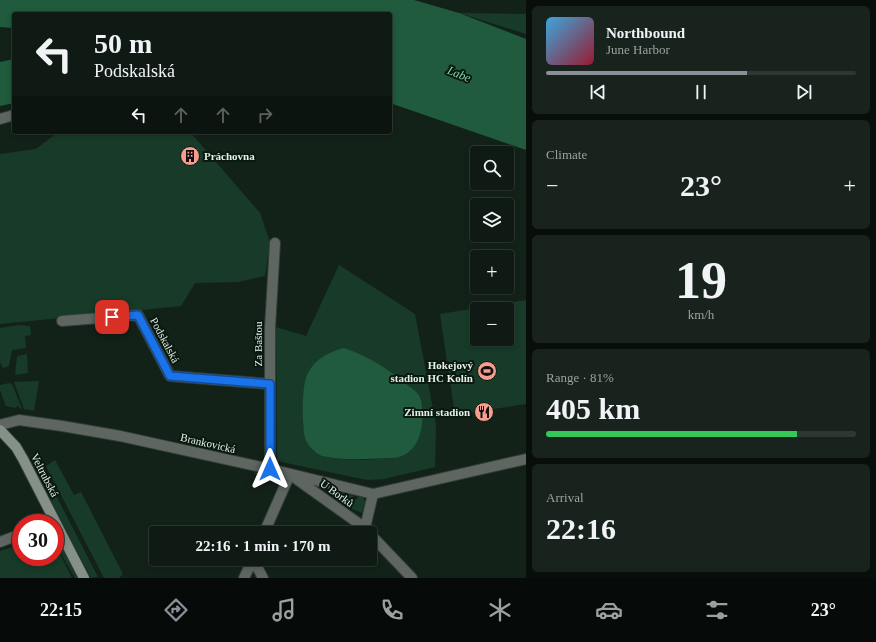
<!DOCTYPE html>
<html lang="en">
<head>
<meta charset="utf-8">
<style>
  :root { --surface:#0e1a13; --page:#17231c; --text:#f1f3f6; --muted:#9ba1a0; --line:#2e3833; --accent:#8c9099 }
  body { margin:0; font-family:"Times New Roman",serif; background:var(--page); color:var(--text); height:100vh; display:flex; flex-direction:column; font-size:15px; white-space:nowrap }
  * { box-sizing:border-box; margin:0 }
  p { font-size:13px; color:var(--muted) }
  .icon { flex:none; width:22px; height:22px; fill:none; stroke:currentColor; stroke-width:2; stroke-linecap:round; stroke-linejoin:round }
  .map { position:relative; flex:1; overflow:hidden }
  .details { display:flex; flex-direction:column; gap:6px; padding:6px; background:#080e0a; width:350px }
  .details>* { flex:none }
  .banner { position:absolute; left:12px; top:12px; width:380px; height:122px; border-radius:4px; box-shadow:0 2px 6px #0003,0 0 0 1px var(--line); background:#0e1a13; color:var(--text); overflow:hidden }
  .fabs { position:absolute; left:470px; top:146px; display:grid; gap:8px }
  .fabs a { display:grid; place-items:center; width:44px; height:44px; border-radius:4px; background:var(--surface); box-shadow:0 2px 6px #0003,0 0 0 1px var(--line); font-size:20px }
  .speed { position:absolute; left:12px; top:514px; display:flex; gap:8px; font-size:20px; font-weight:700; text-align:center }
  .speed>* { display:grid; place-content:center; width:52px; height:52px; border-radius:50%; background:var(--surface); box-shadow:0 2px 6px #0003,0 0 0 1px var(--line); line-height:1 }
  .speed .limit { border:6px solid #d22; background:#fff; color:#111 }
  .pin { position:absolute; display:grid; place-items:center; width:34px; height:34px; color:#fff; margin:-17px; border-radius:8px; box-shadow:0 2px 6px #0006 }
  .me { position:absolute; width:44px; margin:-22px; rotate:0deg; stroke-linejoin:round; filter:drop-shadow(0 0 3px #0008) }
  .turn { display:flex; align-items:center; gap:14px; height:84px; padding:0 16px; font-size:18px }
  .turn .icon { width:52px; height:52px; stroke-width:2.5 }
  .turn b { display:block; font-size:28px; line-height:34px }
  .lanes { display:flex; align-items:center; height:38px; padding:0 16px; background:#0003; justify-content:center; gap:20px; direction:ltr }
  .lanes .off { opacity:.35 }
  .big { font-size:30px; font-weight:700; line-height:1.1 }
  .details .card { flex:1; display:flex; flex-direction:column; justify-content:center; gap:6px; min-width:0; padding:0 14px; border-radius:6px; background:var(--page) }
  .details .dial { align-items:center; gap:0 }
  .dial b { font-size:52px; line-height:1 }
  .song { display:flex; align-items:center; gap:12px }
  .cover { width:48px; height:48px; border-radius:6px; background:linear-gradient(135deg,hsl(200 70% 55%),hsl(350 70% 35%)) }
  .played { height:4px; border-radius:2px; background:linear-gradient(90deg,var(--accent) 65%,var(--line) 65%) }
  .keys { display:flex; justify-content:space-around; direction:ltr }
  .heat { display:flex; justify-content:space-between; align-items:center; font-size:22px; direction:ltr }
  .charge { height:6px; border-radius:3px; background:linear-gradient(90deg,#34c759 81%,var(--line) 0) }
  .trip { position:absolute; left:149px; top:526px; width:228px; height:40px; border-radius:4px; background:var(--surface); box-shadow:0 2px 6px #0003,0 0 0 1px var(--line); font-weight:700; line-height:40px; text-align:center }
  .tabs { display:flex; height:64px; justify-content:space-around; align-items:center; background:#060a08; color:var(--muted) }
  .tabs .icon { width:28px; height:28px }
  .tabs .active { color:var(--accent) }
  .tabs b { font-size:18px; color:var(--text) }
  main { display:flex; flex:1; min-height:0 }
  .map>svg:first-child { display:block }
  .green { fill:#173b28; fill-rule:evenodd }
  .water { fill:#1f5b3c }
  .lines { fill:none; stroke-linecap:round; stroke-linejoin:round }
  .street-casing { stroke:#313f36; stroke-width:12 }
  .secondary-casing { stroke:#313f36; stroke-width:12 }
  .street { stroke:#5f6662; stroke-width:10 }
  .secondary { stroke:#849088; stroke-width:10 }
  .route-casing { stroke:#114b97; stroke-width:10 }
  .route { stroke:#1a73e8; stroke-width:7 }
  .labels { text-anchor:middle; stroke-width:4; stroke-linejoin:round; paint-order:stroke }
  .poi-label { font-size:11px; font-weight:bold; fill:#e6f0ea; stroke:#0a1910; text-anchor:end }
  .street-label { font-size:11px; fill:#e6f0ea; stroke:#0a1910 }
  .water-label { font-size:12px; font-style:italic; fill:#83daa8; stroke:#0a1910 }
</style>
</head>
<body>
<main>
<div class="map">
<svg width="526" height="578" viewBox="0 0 526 578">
  <rect width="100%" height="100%" fill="#132219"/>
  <!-- green -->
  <path class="green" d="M459,13L526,14V34Z
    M58,132H190L260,213L270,242L265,276L238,282L195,283L181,306L0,324V154L36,149Z
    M339,265L415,314L436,425L435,467L384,479L367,480L277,461L276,327L306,336ZM303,395L395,458L360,460L343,459L322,456L306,440L303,425Z
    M526,300V404L455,415L440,314ZM477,309H507V339H477Z
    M19,325L30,326L31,335L25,336L26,348L12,350L9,366L3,368L0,362V328Z
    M27,354L28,373L15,375L17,356Z
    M39,381L34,411L24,409L14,382Z
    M9,383L12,384L22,409L19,408V406H17L16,408L6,406L0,390V385Z
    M55,460L74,495L81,492L123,574L119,578H104L46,466Z
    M254,472L278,477L277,480L254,474Z
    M45,474L98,577L91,578L39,477Z
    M329,490L354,496L346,502L341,498L339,500L325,491Z
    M359,497H363L365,502L362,513L347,507Z
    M55,534L77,578H75C69,567 55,546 55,534Z
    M21,544V557H55V544L72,578H0V551Z"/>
  <!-- water -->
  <path class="water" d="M0,0H414L459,13L526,39V150L390,103V14H14V28L0,27Z
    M14,59V103L0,106V62Z
    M344,348C368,356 387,368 406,384C410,387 415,390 418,394C422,399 422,406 422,411C424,433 416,457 391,458C372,459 353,460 334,458C330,457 325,457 322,456C315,453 307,445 305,438C302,425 301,385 308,373C316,358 329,352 344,348Z"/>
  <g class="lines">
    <defs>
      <path id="street" d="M0,119L14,115
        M62,321L138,315L170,376L270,384
        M0,425L19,420L62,426L120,436L270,469L373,494L526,459
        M270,469V328L275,243
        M295,478L365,528L369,533
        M365,528L373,494
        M264,533L290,474
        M370,534L412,578
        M0,542L21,534
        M253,559L263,578
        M244,578L253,559"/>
      <path id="secondary" d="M0,430L16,447L23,459L84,578"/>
    </defs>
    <!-- street casing -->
    <use href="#street" class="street-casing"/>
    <!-- secondary casing -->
    <use href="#secondary" class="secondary-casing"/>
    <!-- street -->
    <use href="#street" class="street"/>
    <!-- secondary -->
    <use href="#secondary" class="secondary"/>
  </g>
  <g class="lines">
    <defs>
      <path id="route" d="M112,317L138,315L170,376L270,384V469"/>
    </defs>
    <!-- route casing -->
    <use href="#route" class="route-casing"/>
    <!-- route -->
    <use href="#route" class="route"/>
  </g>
  <!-- icons -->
  <defs>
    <symbol id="building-disc" viewBox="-11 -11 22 22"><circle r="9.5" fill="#f59d8e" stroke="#0a1910"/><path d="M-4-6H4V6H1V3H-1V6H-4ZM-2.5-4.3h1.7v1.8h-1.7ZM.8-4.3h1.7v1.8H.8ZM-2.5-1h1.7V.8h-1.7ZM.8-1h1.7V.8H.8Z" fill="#111"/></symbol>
    <symbol id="stadium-disc" viewBox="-11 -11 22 22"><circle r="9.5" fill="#f59d8e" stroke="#0a1910"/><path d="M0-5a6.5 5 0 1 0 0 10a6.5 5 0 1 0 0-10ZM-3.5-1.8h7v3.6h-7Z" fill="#111"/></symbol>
    <symbol id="restaurant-disc" viewBox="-11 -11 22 22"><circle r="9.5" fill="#f59d8e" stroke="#0a1910"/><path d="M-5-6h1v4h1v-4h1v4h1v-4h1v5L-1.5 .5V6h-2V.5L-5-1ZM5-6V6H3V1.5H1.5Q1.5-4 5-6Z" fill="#111"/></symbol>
  </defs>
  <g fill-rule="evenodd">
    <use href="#building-disc" x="179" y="145" width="22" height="22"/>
    <use href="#stadium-disc" x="476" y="360" width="22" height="22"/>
    <use href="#restaurant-disc" x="473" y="401" width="22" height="22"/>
  </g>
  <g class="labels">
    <!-- poi labels -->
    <g class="poi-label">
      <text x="204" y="160" text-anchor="start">Práchovna</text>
      <text x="473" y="369">Hokejový<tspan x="473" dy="13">stadion HC Kolín</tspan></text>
      <text x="470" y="416">Zimní stadion</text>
    </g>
    <!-- street labels -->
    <g class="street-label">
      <text transform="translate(165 340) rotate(62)" y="4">Podskalská</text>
      <text transform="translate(258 344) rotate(-90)" y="4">Za Baštou</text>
      <text transform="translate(208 443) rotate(13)" y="4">Brankovická</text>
      <text transform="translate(45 475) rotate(63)" y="4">Veltrubská</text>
      <text transform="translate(337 493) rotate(36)" y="4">U Borků</text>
    </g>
    <!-- water labels -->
    <g class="water-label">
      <text transform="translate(459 74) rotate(22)" y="4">Labe</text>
    </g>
  </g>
</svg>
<div class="fabs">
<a><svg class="icon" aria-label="search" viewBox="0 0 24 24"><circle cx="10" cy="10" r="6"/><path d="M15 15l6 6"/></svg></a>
<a><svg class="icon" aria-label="layers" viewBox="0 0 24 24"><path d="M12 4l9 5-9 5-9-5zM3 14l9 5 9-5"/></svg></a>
<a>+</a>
<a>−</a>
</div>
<div class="speed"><div class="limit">30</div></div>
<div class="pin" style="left:112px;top:317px;background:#d93025"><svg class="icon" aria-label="arrive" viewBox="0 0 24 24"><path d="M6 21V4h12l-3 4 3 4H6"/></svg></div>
<svg class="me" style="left:270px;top:469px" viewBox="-20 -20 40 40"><path d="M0-17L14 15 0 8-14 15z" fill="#1a73e8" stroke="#fff" stroke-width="4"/></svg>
<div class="trip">22:16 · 1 min · 170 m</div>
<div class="banner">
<div class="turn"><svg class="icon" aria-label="left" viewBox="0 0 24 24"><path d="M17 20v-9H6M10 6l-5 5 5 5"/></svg><div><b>50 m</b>Podskalská</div></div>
<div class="lanes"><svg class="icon" aria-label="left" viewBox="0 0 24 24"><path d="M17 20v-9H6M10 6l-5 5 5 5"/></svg><svg class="icon off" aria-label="ahead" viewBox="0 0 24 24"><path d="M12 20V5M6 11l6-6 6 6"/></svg><svg class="icon off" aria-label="ahead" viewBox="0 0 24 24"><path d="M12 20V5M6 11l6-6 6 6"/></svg><svg class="icon off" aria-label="right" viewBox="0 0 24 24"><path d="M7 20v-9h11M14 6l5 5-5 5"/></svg></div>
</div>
</div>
<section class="details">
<div class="card">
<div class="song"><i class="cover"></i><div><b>Northbound</b><p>June Harbor</p></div></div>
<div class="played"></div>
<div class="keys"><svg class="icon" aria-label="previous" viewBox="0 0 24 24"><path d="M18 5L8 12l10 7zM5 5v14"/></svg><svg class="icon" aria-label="pause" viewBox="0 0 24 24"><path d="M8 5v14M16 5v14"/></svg><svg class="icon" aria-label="next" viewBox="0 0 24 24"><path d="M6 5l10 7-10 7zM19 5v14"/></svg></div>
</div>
<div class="card"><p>Climate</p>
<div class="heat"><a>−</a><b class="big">23°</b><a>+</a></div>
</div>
<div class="card dial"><b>19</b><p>km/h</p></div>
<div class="card"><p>Range · 81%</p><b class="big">405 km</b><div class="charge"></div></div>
<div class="card"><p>Arrival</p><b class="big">22:16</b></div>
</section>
</main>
<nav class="tabs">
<b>22:15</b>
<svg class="icon active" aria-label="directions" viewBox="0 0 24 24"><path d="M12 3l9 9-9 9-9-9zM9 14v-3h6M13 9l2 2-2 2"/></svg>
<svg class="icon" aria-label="music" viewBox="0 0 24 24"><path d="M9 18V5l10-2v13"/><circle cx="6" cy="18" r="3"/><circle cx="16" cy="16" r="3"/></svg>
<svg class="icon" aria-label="phone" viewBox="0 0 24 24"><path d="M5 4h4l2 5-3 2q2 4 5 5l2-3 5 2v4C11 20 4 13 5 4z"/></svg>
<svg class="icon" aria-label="climate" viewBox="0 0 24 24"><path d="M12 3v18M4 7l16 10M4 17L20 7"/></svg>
<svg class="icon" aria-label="car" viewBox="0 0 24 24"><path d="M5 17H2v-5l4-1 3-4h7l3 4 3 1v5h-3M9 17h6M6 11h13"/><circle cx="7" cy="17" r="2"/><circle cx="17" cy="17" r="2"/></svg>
<svg class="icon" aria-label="filters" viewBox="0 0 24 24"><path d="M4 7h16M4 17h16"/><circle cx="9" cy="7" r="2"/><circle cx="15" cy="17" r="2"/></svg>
<b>23°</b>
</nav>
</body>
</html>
